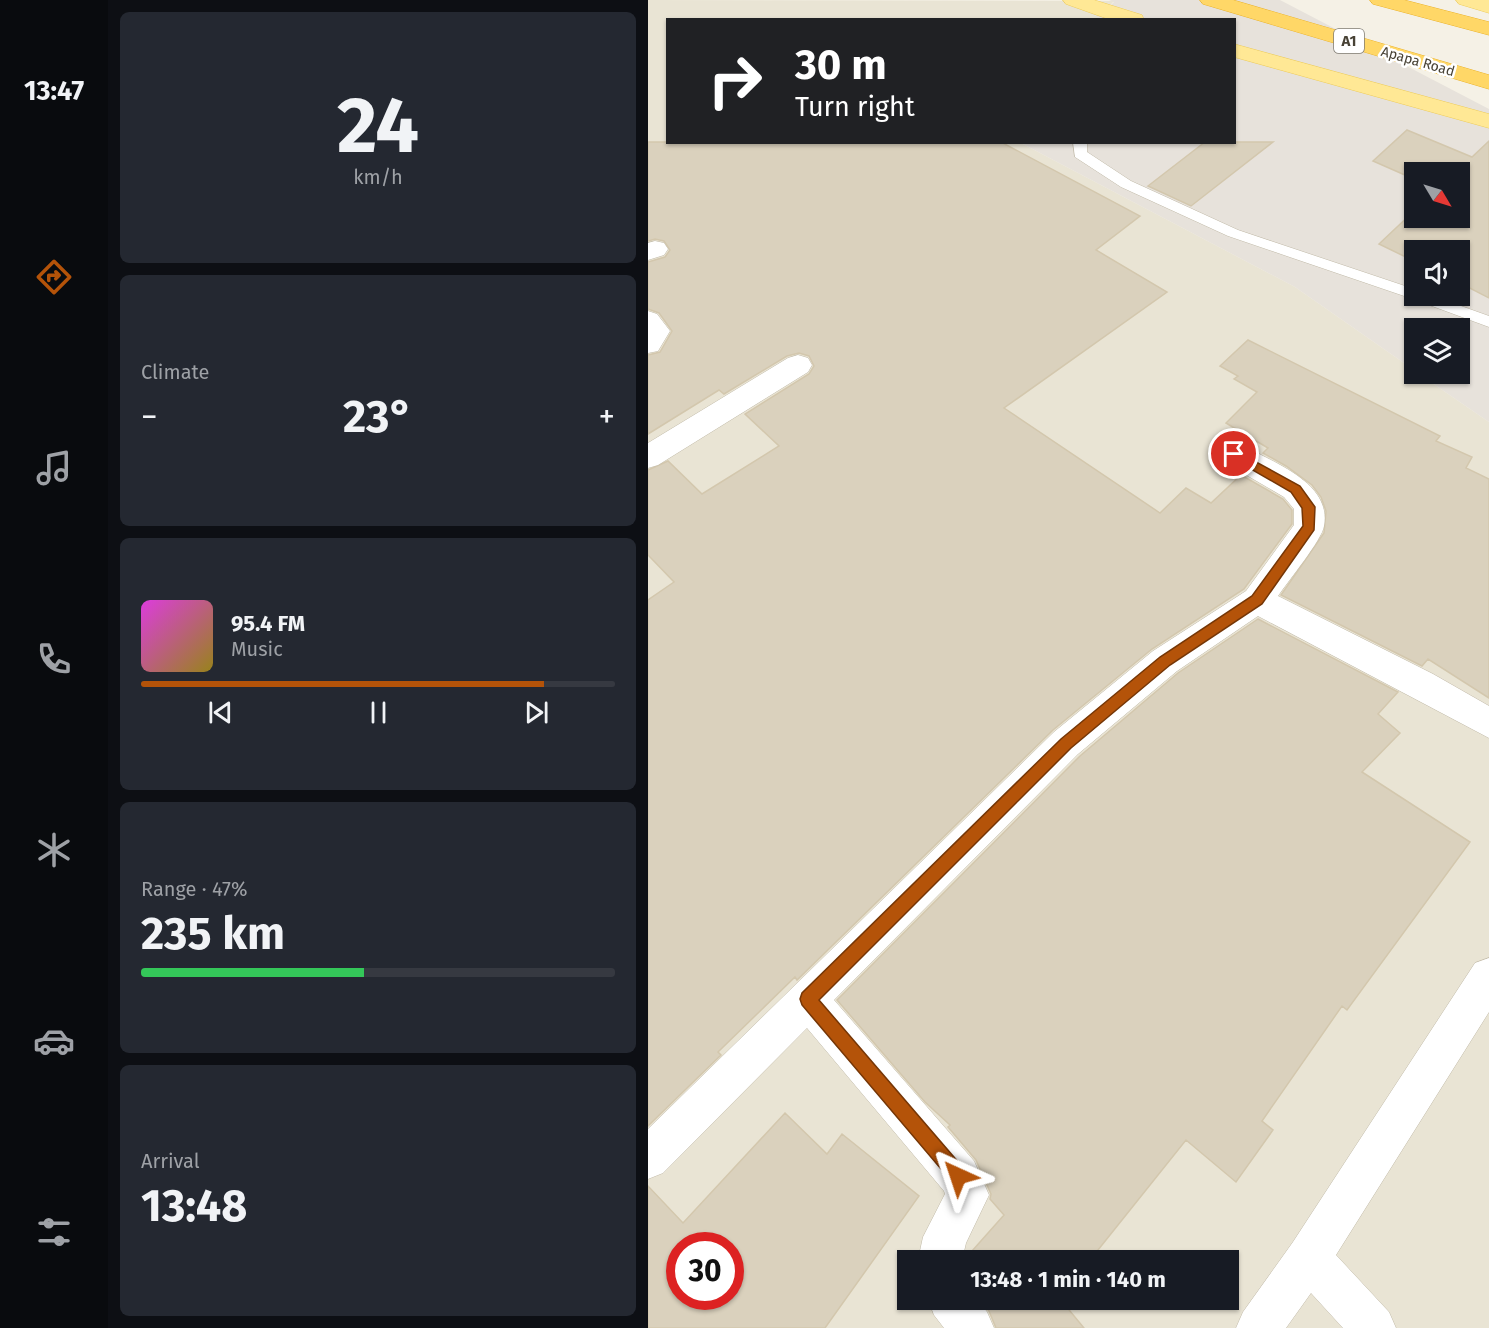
<!DOCTYPE html>
<html lang="en">
<head>
<meta charset="utf-8">
<style>
  :root { --surface:#171b24; --page:#242831; --text:#f1f3f6; --muted:#9ea1a6; --line:#363941; --accent:#b45309 }
  body { margin:0; font-family:"Fira Sans",sans-serif; background:var(--page); color:var(--text); height:100vh; display:flex; flex-direction:column; font-size:22px; white-space:nowrap }
  * { box-sizing:border-box; margin:0 }
  p { font-size:20px; color:var(--muted) }
  .icon { flex:none; width:33px; height:33px; fill:none; stroke:currentColor; stroke-width:2; stroke-linecap:round; stroke-linejoin:round }
  .map { position:relative; flex:1; overflow:hidden }
  .drawer { display:flex; flex-direction:column; gap:12px; padding:12px; background:#0d0f14; width:540px }
  .drawer>* { flex:none }
  .banner { position:absolute; left:18px; top:18px; width:570px; height:126px; border-radius:0px; box-shadow:0 2px 4px #0004; background:#202124; color:#fff; overflow:hidden }
  .needle { width:39px; rotate:128deg }
  .fabs { position:absolute; left:756px; top:162px; display:grid; gap:12px }
  .fabs a { display:grid; place-items:center; width:66px; height:66px; border-radius:0px; background:var(--surface); box-shadow:0 2px 4px #0004; font-size:30px }
  .speed { position:absolute; left:18px; top:1232px; display:flex; gap:12px; font-size:30px; font-weight:700; text-align:center }
  .speed>* { display:grid; place-content:center; width:78px; height:78px; border-radius:50%; background:var(--surface); box-shadow:0 2px 4px #0004; line-height:1 }
  .speed .limit { border:9px solid #d22; background:#fff; color:#111 }
  .pin { position:absolute; display:grid; place-items:center; width:51px; height:51px; color:#fff; margin:-26px; border:3px solid #fff; border-radius:50%; box-shadow:0 2px 6px #0007 }
  .me { position:absolute; width:66px; margin:-33px; rotate:318deg; stroke-linejoin:round; filter:drop-shadow(0 0 4px #0008) }
  .turn { display:flex; align-items:center; gap:21px; height:126px; padding:0 30px; font-size:27px }
  .turn .icon { width:78px; height:78px; stroke-width:2.5 }
  .turn b { display:block; font-size:42px; line-height:51px }
  .big { font-size:45px; font-weight:700; line-height:1.1 }
  .drawer .card { flex:1; display:flex; flex-direction:column; justify-content:center; gap:9px; min-width:0; padding:0 21px; border-radius:9px; background:var(--page) }
  .drawer .dial { align-items:center; gap:0 }
  .dial b { font-size:78px; line-height:1 }
  .song { display:flex; align-items:center; gap:18px }
  .cover { width:72px; height:72px; border-radius:9px; background:linear-gradient(135deg,hsl(300 70% 55%),hsl(50 70% 35%)) }
  .played { height:6px; border-radius:3px; background:linear-gradient(90deg,var(--accent) 85%,var(--line) 85%) }
  .keys { display:flex; justify-content:space-around; direction:ltr }
  .heat { display:flex; justify-content:space-between; align-items:center; font-size:33px; direction:ltr }
  .charge { height:9px; border-radius:4px; background:linear-gradient(90deg,#34c759 47%,var(--line) 0) }
  .trip { position:absolute; left:249px; top:1250px; width:342px; height:60px; border-radius:0px; background:var(--surface); box-shadow:0 2px 4px #0004; font-weight:700; line-height:60px; text-align:center }
  main { display:flex; flex:1; min-height:0 }
  .tabs { display:flex; flex-direction:column; width:108px; justify-content:space-around; align-items:center; background:#090b0e; color:var(--muted) }
  .tabs .icon { width:42px; height:42px }
  .tabs .current { color:var(--accent) }
  .tabs b { font-size:27px; color:var(--text) }
  .map>svg:first-child { display:block }
  .residential { fill:#e9e4d4; fill-rule:evenodd }
  .industrial { fill:#e7e2db; fill-rule:evenodd }
  .building { fill:#dad1bd; stroke:#d3c7ad; stroke-width:1.5; fill-rule:evenodd }
  .lines { fill:none; stroke-linecap:round; stroke-linejoin:round }
  .lane-casing { stroke:#c1baa8; stroke-width:1 }
  .street-casing { stroke:#c1baa8; stroke-width:1 }
  .primary-casing { stroke:#eecc5a; stroke-width:1 }
  .highway-casing { stroke:#ebb229; stroke-width:1 }
  .lane { fill:#fff; fill-rule:evenodd }
  .street { fill:#fff; fill-rule:evenodd }
  .primary { fill:#ffe895; fill-rule:evenodd }
  .highway { fill:#ffd767; fill-rule:evenodd }
  .route { fill:#b45309; stroke:#753606; stroke-width:1.5 }
  .labels { text-anchor:middle; stroke-width:5; stroke-linejoin:round; paint-order:stroke }
  .far-street-label { font-size:14px; fill:#484235; stroke:#fff }
  .shield { fill:#fff; stroke:#7f7b72; stroke-width:1.5 }
  .shield-label { font-size:15px; font-weight:bold; fill:#484235 }
</style>
</head>
<body>
<main>
<nav class="tabs">
<b>13:47</b>
<svg class="icon current" aria-label="directions" viewBox="0 0 24 24"><path d="M12 3l9 9-9 9-9-9zM9 14v-3h6M13 9l2 2-2 2"/></svg>
<svg class="icon" aria-label="music" viewBox="0 0 24 24"><path d="M9 18V5l10-2v13"/><circle cx="6" cy="18" r="3"/><circle cx="16" cy="16" r="3"/></svg>
<svg class="icon" aria-label="phone" viewBox="0 0 24 24"><path d="M5 4h4l2 5-3 2q2 4 5 5l2-3 5 2v4C11 20 4 13 5 4z"/></svg>
<svg class="icon" aria-label="climate" viewBox="0 0 24 24"><path d="M12 3v18M4 7l16 10M4 17L20 7"/></svg>
<svg class="icon" aria-label="car" viewBox="0 0 24 24"><path d="M5 17H2v-5l4-1 3-4h7l3 4 3 1v5h-3M9 17h6M6 11h13"/><circle cx="7" cy="17" r="2"/><circle cx="17" cy="17" r="2"/></svg>
<svg class="icon" aria-label="filters" viewBox="0 0 24 24"><path d="M4 7h16M4 17h16"/><circle cx="9" cy="7" r="2"/><circle cx="15" cy="17" r="2"/></svg>
</nav>
<section class="drawer">
<div class="card dial"><b>24</b><p>km/h</p></div>
<div class="card"><p>Climate</p>
<div class="heat"><a>−</a><b class="big">23°</b><a>+</a></div>
</div>
<div class="card">
<div class="song"><i class="cover"></i><div><b>95.4 FM</b><p>Music</p></div></div>
<div class="played"></div>
<div class="keys"><svg class="icon" aria-label="previous" viewBox="0 0 24 24"><path d="M18 5L8 12l10 7zM5 5v14"/></svg><svg class="icon" aria-label="pause" viewBox="0 0 24 24"><path d="M8 5v14M16 5v14"/></svg><svg class="icon" aria-label="next" viewBox="0 0 24 24"><path d="M6 5l10 7-10 7zM19 5v14"/></svg></div>
</div>
<div class="card"><p>Range · 47%</p><b class="big">235 km</b><div class="charge"></div></div>
<div class="card"><p>Arrival</p><b class="big">13:48</b></div>
</section>
<div class="map">
<svg width="841" height="1328" viewBox="0 0 841 1328">
  <rect width="100%" height="100%" fill="#f5f1e6"/>
  <!-- residential -->
  <path class="residential" d="M0,0L466,1L448,20H20V142L373,143L647,287L766,370V374H771L841,422V1328H0ZM32,1245H82V1296H32ZM260,1260H580V1299H260Z"/>
  <!-- industrial -->
  <path class="industrial" d="M461,0H632L841,109V422L771,374H812V328H766V370L647,287L373,143L586,142V20L448,19L466,2ZM766,172H812V218H766ZM766,250H812V296H766Z"/>
  <!-- building -->
  <path class="building" d="M759,130L824,157L841,141V298L812,283V250H766V261L731,244L766,211V218H812V172H766V179L725,161Z
    M0,142H353L492,216L448,250L519,292L356,408L512,513L538,488L563,503L593,475L635,499L644,510V524L596,589L504,649L405,730L149,980L147,977L70,1052L73,1055L0,1126V600L26,582L0,555V470L20,461L54,494L131,446L97,414L161,374L166,366L161,356L151,353L139,356L76,394L71,390L0,434V355L12,352L24,331L11,313L0,309V262L17,257L22,250L16,241L7,239L0,241Z
    M557,142H625L543,206L500,186Z
    M600,340L792,436L788,441L824,457L818,468L841,479V698L780,659L774,666L633,595L676,533L678,511L673,497L664,485L638,466L615,453L620,448L578,423L609,392L586,379L590,376L572,366Z
    M610,619L750,692L730,714L752,733L714,772L822,842L699,1010L694,1006L614,1121L625,1130L588,1182L538,1140L442,1260H316L356,1215L342,1199L343,1194L328,1160L300,1127L302,1125L277,1102L189,1000L432,756L530,673Z
    M137,1113L179,1154L194,1134L271,1196L177,1328H0V1186L35,1223ZM32,1245H82V1296H32Z
    M332,1299H412L436,1328H348L341,1311Z"/>
  <g class="lines">
    <defs>
      <path id="lane" d="M425,142H439V152L483,181L590,230L766,289V296H785L841,316V327L765,299L580,236L473,187L427,157Z"/>
      <path id="street" d="M7,241L16,243L20,249L16,255L0,260V243Z
        M0,311L9,314L22,331L10,351L0,353Z
        M150,355L160,358L164,365L160,372L10,465L0,468V443L140,358Z
        M586,443L596,446C626,463 684,483 676,526C674,540 640,581 630,596L785,674L841,706V738L610,616L529,671L430,754L186,1000L326,1161L341,1195L318,1243L314,1260H270L275,1237L297,1194L296,1191L159,1028L15,1173L0,1179V1129L406,732L505,651L598,591L646,525V509L636,497L576,462L571,454L576,446Z
        M841,958V1012L688,1255L741,1312L748,1328H695L663,1293L638,1328H588L595,1312L645,1242L827,963Z
        M280,1299H329L339,1312L346,1328H296L286,1315Z"/>
      <path id="primary" d="M415,0H446L494,15L496,20H463L418,4Z
        M808,0H841V13L811,4Z
        M586,44L841,114V128L586,57Z"/>
      <path id="highway" d="M552,0H585L841,75V89L555,4Z
        M722,0H756L841,22V35L725,4Z"/>
    </defs>
    <!-- lane casing -->
    <use href="#lane" class="lane-casing"/>
    <!-- street casing -->
    <use href="#street" class="street-casing"/>
    <!-- primary casing -->
    <use href="#primary" class="primary-casing"/>
    <!-- highway casing -->
    <use href="#highway" class="highway-casing"/>
    <!-- lane -->
    <use href="#lane" class="lane"/>
    <!-- street -->
    <use href="#street" class="street"/>
    <!-- primary -->
    <use href="#primary" class="primary"/>
    <!-- highway -->
    <use href="#highway" class="highway"/>
  </g>
  <!-- route -->
  <path class="route" d="M586,450L652,486L667,507L666,530L614,604L522,665L423,748L171,1000L317,1170L319,1176L317,1182L310,1185L304,1182L154,1005L152,999L154,993L413,739L512,657L604,596L655,526L654,508L643,492L582,457L580,454Z"/>
  <g class="labels">
    <!-- far-street labels -->
    <g class="far-street-label">
      <text transform="translate(770 61) rotate(16)" y="5">Apapa Road</text>
    </g>
    <!-- shield labels -->
    <rect class="shield" x="686" y="29" width="30" height="24" rx="4.5"/>
    <g class="shield-label">
      <text x="701" y="46">A1</text>
    </g>
  </g>
</svg>
<div class="fabs">
<a><svg class="needle" viewBox="-14 -14 28 28"><path d="M0-13l5 13h-10z" fill="#e53935"/><path d="M0 13l5-13h-10z" fill="#9ea1a6"/></svg></a>
<a><svg class="icon" aria-label="sound" viewBox="0 0 24 24"><path d="M4 9h4l5-4v14l-5-4H4zM17 9q2 3 0 6"/></svg></a>
<a><svg class="icon" aria-label="layers" viewBox="0 0 24 24"><path d="M12 4l9 5-9 5-9-5zM3 14l9 5 9-5"/></svg></a>
</div>
<div class="speed"><div class="limit">30</div></div>
<div class="pin" style="left:586px;top:454px;background:#d93025"><svg class="icon" aria-label="arrive" viewBox="0 0 24 24"><path d="M6 21V4h12l-3 4 3 4H6"/></svg></div>
<svg class="me" style="left:310px;top:1176px" viewBox="-20 -20 40 40"><path d="M0-17L14 15 0 8-14 15z" fill="#b45309" stroke="#fff" stroke-width="4"/></svg>
<div class="trip">13:48 · 1 min · 140 m</div>
<div class="banner">
<div class="turn"><svg class="icon" aria-label="right" viewBox="0 0 24 24"><path d="M7 20v-9h11M14 6l5 5-5 5"/></svg><div><b>30 m</b>Turn right</div></div>
</div>
</div>
</main>
</body>
</html>
